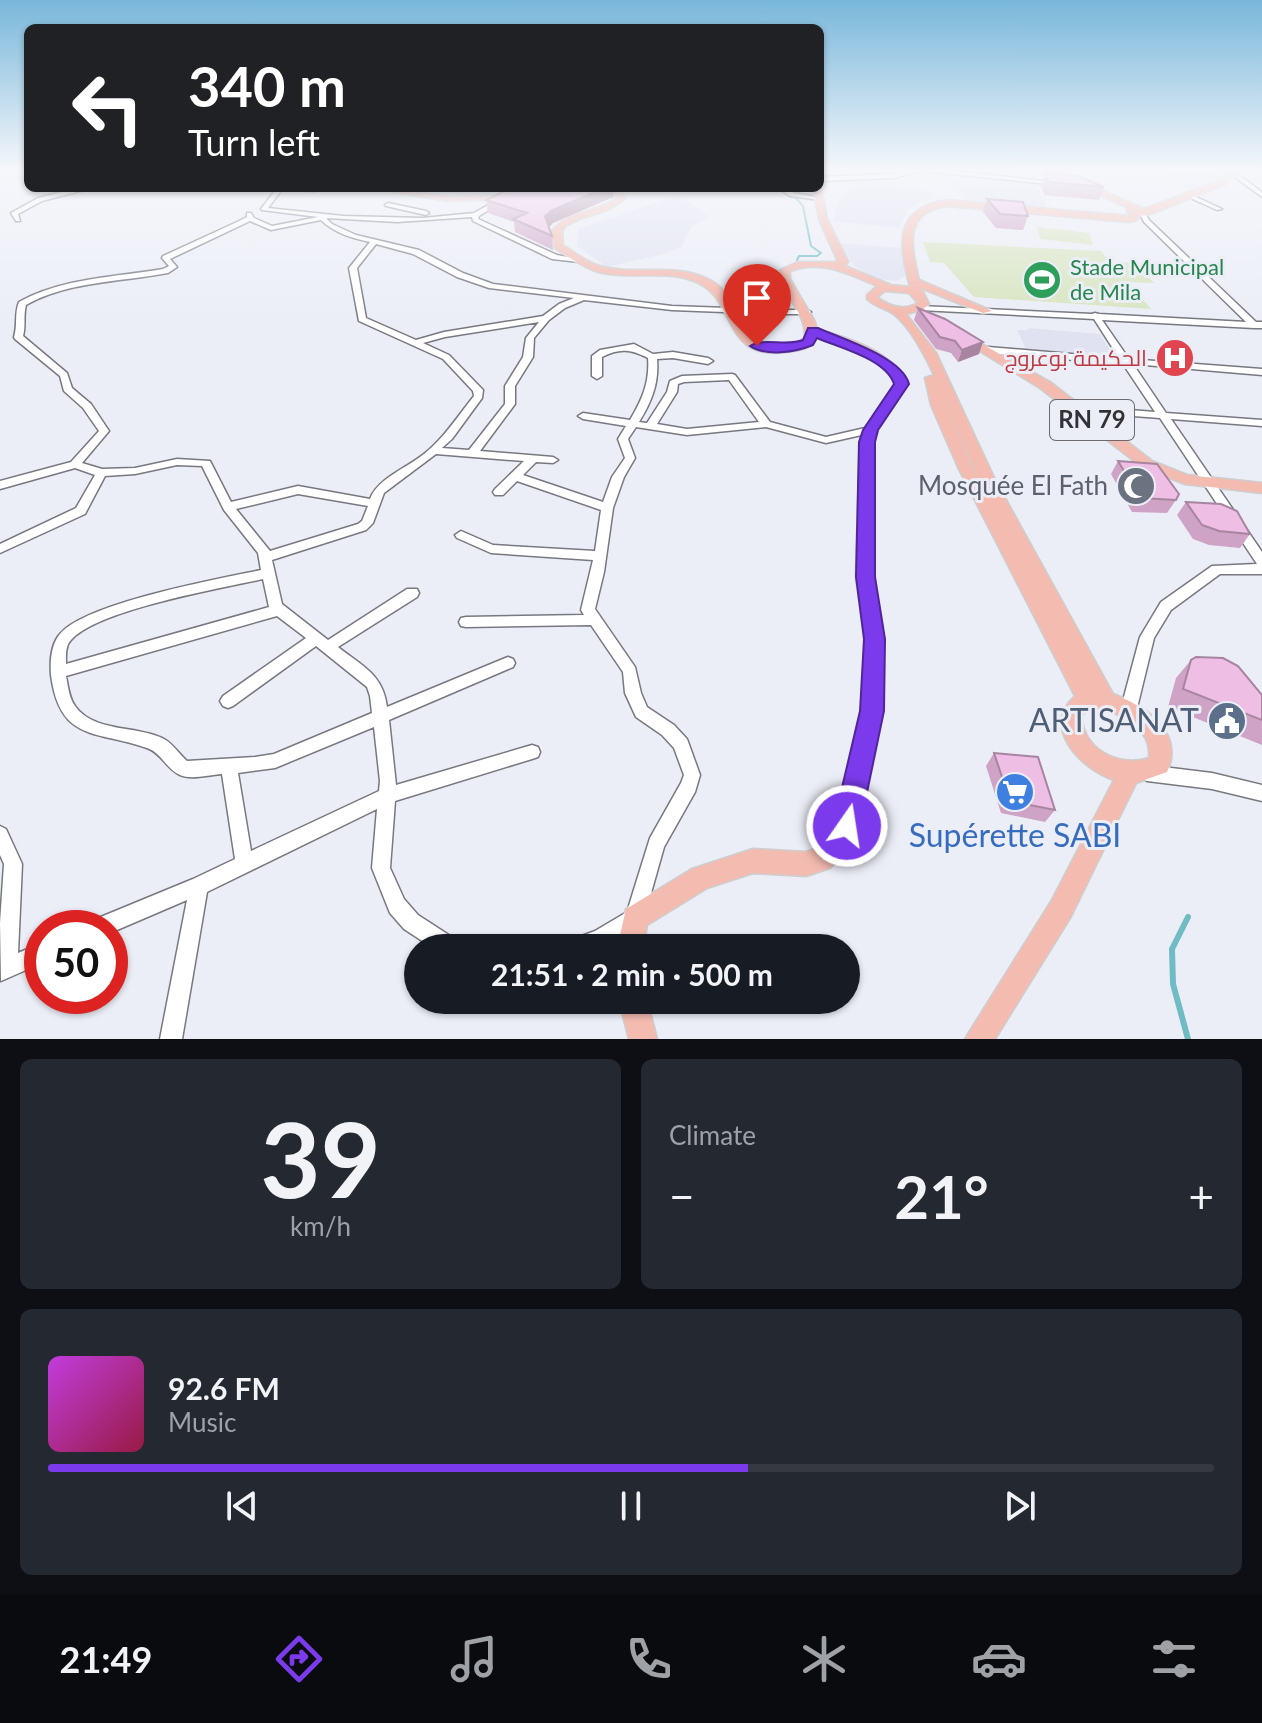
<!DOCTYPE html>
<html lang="en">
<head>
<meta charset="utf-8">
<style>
  :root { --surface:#171b24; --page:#242831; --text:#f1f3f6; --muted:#9ea1a6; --line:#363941; --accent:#7c3aed }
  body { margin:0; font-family:Lato,Cairo,sans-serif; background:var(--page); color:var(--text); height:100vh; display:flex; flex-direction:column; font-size:30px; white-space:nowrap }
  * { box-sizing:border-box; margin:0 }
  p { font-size:26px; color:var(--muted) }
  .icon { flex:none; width:44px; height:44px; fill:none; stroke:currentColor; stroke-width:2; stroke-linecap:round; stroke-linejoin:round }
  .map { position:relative; height:1039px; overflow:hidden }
  .side { display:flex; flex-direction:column; gap:20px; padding:20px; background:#0d0f14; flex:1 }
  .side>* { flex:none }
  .top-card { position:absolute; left:24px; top:24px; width:800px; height:168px; border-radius:12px; box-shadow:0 2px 6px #0004; background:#202124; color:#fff; overflow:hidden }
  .speed { position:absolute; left:24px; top:910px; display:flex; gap:16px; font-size:40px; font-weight:700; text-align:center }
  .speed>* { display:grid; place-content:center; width:104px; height:104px; border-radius:50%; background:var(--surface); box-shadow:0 2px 6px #0004; line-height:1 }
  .speed .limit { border:12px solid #d22; background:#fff; color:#111 }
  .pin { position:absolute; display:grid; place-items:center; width:68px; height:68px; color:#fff; margin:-82px -34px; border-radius:50% 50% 50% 0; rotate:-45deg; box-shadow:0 0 8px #0007 }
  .pin .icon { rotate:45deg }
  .me { position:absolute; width:88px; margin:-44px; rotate:13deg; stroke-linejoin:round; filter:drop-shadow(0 0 6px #0008) }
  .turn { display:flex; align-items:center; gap:28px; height:168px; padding:0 32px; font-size:36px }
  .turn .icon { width:104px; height:104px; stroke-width:2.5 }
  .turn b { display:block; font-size:56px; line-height:68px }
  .big { font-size:60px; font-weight:700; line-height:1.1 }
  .side .tile { flex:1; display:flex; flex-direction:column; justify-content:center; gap:12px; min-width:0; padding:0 28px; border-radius:12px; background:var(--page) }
  .side .dial { align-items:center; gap:0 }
  .dial b { font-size:104px; line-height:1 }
  .song { display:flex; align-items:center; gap:24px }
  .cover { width:96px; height:96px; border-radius:12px; background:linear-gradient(135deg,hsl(290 70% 55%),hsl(340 70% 35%)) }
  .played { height:8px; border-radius:4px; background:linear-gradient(90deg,var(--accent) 60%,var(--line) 60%) }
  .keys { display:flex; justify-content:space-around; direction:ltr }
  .heat { display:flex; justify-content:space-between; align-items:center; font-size:44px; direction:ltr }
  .side .tiles { flex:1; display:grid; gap:20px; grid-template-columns:1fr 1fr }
  .tile:last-child { grid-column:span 2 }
  .trip { position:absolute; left:404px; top:934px; width:456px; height:80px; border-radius:40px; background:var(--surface); box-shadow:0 2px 6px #0004; font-weight:700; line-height:80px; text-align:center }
  .menu { display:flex; height:128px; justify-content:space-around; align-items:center; background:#090b0e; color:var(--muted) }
  .menu .icon { width:56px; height:56px }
  .menu .selected { color:var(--accent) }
  .menu b { font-size:36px; color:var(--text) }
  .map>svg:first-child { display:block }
  .built { fill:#e0e2f2 }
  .green { fill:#d8e5c1 }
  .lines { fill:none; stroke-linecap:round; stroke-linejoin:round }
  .stream-far1 { stroke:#70bcc4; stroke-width:2 }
  .stream { stroke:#70bcc4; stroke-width:6 }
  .minor-casing { stroke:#777880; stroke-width:3 }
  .major-casing { stroke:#cececf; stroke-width:3 }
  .minor { fill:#fff; fill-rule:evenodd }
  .major { fill:#f4bbb0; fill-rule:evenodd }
  .wall { fill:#cea3c5 }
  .shaded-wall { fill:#a785a0 }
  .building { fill:#efbee5; stroke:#a785a0; stroke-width:2 }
  .route { fill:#7c3aed; stroke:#51269a; stroke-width:2 }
  .labels { text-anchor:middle; stroke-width:6; stroke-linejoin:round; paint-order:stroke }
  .far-leisure-label { font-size:22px; fill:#27864d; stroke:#eceef7; text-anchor:start }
  .far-health-label { font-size:22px; fill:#be3a42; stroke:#eceef7; text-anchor:end }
  .shield { fill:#eceef7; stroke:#6a6a70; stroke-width:2 }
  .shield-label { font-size:24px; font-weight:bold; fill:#323236 }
  .worship-label { font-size:26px; fill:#5b616d; stroke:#eceef7; text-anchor:end }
  .near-service-label { font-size:32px; fill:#4e5e75; stroke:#eceef7; text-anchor:end }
  .near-shop-label { font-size:32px; fill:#366cbe; stroke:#eceef7 }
</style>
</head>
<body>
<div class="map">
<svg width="1262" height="1039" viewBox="0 0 1262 1039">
  <rect width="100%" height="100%" fill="#eceef7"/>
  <!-- built -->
  <path class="built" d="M1159,169H1227L1228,172L1190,190Z
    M952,176L1037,183L1047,208L966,200L939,177Z
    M854,177L905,185L937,194L908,208L899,228L833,221L837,205Z
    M678,196L709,216L691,227L682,246L667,253L607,267L577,246L578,229Z
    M836,243L904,248L907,275L896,281L878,279L855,267Z
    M1028,328L1100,334L1113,355L1026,349L1017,330H1029Z"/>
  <!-- green -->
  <path class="green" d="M1037,227L1089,233L1093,245L1040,239Z
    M923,242L1101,251L1124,278L1111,262L1136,263L1154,283L1127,282L1151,309L974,297L944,263L930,262Z"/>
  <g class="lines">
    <!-- stream-far1 -->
    <path class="stream-far1" d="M793,188L794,196L803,206L811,246L821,253L817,256H799L797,260"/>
    <!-- stream -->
    <path class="stream" d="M1188,917L1172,949L1173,984L1188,1039"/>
    <defs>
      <path id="minor" d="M912,169H936L1062,183L1059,185L921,171L894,178L820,181V177L894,174Z
        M1232,173H1236L1262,192V197L1232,175Z
        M77,188H92L42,201L18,214L20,221H16L11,213L38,198Z
        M108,188H152L149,190H111Z
        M277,188H283L268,208L343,216L423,218L474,213L501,198L503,201L479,216L478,219L557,255L583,260L579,262L552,259L473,221L472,217L397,222L326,218L332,224L356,235L419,250L463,273L493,284L672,306L727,308L731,310H807L811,312L807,314H728L724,312L672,310L584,300L565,308L549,320L534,338L533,357L515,386V404L480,451L553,457L558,460L553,463L536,462L523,475L603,502L612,477L625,458L618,439L626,426L583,419L578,416L583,413L630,420C642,400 650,382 648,358C631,349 619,348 602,357V376L597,379L592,376V356L600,350L634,344L653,354L673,352L708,358L713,361L708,364L673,358L657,359C659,383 652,401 639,422L647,423L667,392L670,381L682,376L732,374L735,375L770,422L826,437L865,428L871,427L876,430L875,432L826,443L766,427L687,435L636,427L628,439L635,458L624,477L613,508L604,572L595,609L635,667L641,693L647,707L674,725L687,739L700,775L695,792L664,847L642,925L602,948H565L568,941L595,931L627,912L650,838L681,783L684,775L674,748L662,735L636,717L625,693L623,672L591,625L466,627L461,626L459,622L461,618L466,617L584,615L581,610L593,560L491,553L457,538L455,535L461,531L493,545L595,551L601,510L517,481L503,495H495L493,492L495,489L524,461L436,454L384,493L373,523L366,530L272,560L282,604L328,640L407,589H417L419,593L417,597L338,647C362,666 383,674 387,707L503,659L508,657L513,659L515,663L513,667L389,720L396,785L532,745L538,747L540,752L538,757L532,759L395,801L390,868L404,899L418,915L458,941L461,948H433L404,929L390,913L372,868L377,809L207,892L182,1039H160L187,900L110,933V928H88L91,921L193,879L235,859L222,774C210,775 190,780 180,775C166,769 162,753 147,748C97,730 60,743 51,675C50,662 51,644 60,634C86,603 218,579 261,570L258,553L224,510L202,466L177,465L135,474L105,476L85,514L0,553V544L76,508L95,475L75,468L0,489V481L71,462L99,431L83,408L64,391L60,376L15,339L14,337C18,324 14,314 19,302C62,278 116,277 163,269L169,266L162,258L163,256L237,222L247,217V213H251L254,218L272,226L318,217L262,210L261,209ZM321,220C334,233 352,238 370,242L349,268L359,321L443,359L473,391L474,396C458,416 444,438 424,454C407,468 378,478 370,499L298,486L231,502L210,461L177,459L135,468L102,469L82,463L109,431L91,404L72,388L67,373L23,336C26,325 23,317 26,305C68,281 121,282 168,273L177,267L170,259L250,221L271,230ZM376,244L413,254L457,277L489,288L574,298L559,304L543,316L444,332L416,340L366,318L357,268ZM539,322L526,338L523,357L505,386V404L469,450L442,448L452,439L482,398L483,390L449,355L423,343L445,337ZM729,380L759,422L687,429L657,424L677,392L678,384L684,382ZM298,494L368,506L362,521L358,524L270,551L236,509ZM263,579L269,607L66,664C66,656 65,646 71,640C97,610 221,588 263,579ZM277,616L306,638L223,696L220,701L223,706L228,708L233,706L316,646L367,687L370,696L372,713L274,754L255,757L187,761C179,754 173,744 164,739C137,725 94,733 75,706C69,698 68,686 66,676ZM374,727L380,781L379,791L251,851L238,773L275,768Z
        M778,188H785L794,193L822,198L819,200L790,196Z
        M1188,195H1192L1222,209L1217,210L1188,197Z
        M388,203L426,211L429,213L426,215L386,206L385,205Z
        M1143,212L1145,213L1149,220L1256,322H1262V328H1254L1102,320L1129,359L1262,369V375L1133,364L1166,413L1262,420V426L1171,419L1262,552V574H1220L1171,610L1154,638L1137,708L1134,713L1129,715L1124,713L1121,708L1140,637L1161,602L1212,566L1257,564L1160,418L1079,412L1074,409L1079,406L1155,412L1123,364L988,353L984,350L988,347L1119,358L1094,319L920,310L916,308L920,306L1092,314L1095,313L1099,314L1246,322L1144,222L1140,214Z
        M1147,765L1212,773L1262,785V801L1212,789L1147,781L1141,778L1139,773L1141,768Z
        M0,826L6,829L22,864L18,953L42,943V963L1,981L0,923L4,864L0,855Z"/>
      <path id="major" d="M1045,169H1056L1144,209L1218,181L1232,169H1241L1224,185L1148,215L1138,216L1137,220L1129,222L947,206C903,212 911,246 919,280L992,311L983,313L921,288L929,304L922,310L906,314L936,353L995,480L1113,694C1145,706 1185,732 1167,772L1136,783L1070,918L995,1039H965L1052,900L1114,780C1081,769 1040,727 1075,696L958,467L931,405L925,378L934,375C926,357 910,327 895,315C887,308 876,308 867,299V295L877,286C849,274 821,259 790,271V279L814,320L817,329C851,339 891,351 908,384L878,430L874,442V577L883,639L882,711L859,826L848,850L830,868L806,876L753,873L707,888L647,925L643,948H617L626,909L692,869L753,849L806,852L814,849L832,834L836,825L862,711L865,639L856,577L860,442L864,430L896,384C882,356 844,345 817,336C813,346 803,350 793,351C717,365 741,295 691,280C661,270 628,280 598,272C582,267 569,257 555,248L552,231C569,210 596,213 617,198L614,194L592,191L589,188L620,190L625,199L608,210L582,218L566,226L562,231L563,245C575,253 586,262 600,266C636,276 675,262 710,280C743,297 731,342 776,345C787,346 796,344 805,338C807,311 780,296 780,270L798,262H838L819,219L813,188H821L827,219L848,262L845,266L891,285L910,287C899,244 893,208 947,200L1129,216L1126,207ZM885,291L909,293L918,303C904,311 890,307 877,297ZM941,392L979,480L987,494L972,467ZM1105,709C1127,718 1152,731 1149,758C1119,768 1081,749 1082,715L1088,710Z
        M372,188H392L447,197L510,195L514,197L510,199L447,201Z
        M964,334L1050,382L1152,461L1187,475L1262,483V493L1185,484L1142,467L1040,388L960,339L958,337Z
        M619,1000H647L657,1039H629Z"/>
    </defs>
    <!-- minor casing -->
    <use href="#minor" class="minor-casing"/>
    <!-- major casing -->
    <use href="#major" class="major-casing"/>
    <!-- minor -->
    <use href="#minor" class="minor"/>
    <!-- major -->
    <use href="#major" class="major"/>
  </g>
  <!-- wall -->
  <path class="wall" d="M1046,173L1104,187L1099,200L1044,195L1041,186Z
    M284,188H315L316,193L285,191Z
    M515,188H613V197L553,223L549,227L552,236L553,250L515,232L514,222L488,213L486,200Z
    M987,199L1028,216L1023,230L996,228L983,212Z
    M918,308L979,354L958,362L951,353L936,349L914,320Z
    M1118,461L1176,500L1167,513L1132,512L1111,474Z
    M1186,502L1250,534L1240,548L1209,545L1193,539L1177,515Z
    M1191,660L1262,695V745L1168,707L1176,678Z
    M994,753L1055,810L1045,822L1001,813L986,766Z"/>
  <!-- shaded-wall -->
  <path class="shaded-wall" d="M605,188H613V197L553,223L546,230L545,216L552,210Z
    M983,342L979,354L958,362L962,350Z"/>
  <!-- building -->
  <path class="building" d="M1046,173L1078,176L1104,187L1048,182Z
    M515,188H605L552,210L545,216L552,236L513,219L527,213L486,200L509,189Z
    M987,199L1023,202L1028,216L1000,214Z
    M918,308L945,319L983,342L962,350L955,341L940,337Z
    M1118,461L1157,464L1179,494L1176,500L1140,498Z
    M1186,502L1221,504L1237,511L1250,534L1219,531L1202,525Z
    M1196,657L1223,658L1238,666L1262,695V720L1183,689L1191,660Z
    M994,753L1038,757L1055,810L1010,801Z"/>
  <!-- sky -->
  <linearGradient id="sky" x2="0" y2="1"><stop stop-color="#78b7da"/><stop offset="0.54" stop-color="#f6f7fb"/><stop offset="1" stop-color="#f6f7fb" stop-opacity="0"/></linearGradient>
  <rect width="1262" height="315" fill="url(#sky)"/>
  <!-- route -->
  <path class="route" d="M808,328H818C842,339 902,357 909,384L878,430L875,442V577L885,639L884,711L860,826L856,835L847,839L837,835L833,826L860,711L864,639L856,577L859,442L863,430L894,384C886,359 840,348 817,338L813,345C796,352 766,357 750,346C764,337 786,347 803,340Z"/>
  <!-- icons -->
  <defs>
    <symbol id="stadium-disc" viewBox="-11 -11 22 22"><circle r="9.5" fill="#2e9e5b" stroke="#eceef7"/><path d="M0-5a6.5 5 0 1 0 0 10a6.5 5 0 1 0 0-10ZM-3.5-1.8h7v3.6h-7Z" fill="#fff"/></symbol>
    <symbol id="hospital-disc" viewBox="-11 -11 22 22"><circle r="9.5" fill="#e0444e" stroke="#eceef7"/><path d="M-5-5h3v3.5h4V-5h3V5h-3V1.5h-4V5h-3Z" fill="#fff"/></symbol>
    <symbol id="mosque-disc" viewBox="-11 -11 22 22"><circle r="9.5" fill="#6b7280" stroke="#eceef7"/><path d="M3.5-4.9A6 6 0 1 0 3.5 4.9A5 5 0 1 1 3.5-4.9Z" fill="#fff"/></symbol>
    <symbol id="civic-disc" viewBox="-11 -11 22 22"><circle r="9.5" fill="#5c6f8a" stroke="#eceef7"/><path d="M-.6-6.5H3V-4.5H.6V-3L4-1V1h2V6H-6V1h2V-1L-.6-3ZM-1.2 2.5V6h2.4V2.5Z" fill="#fff"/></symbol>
    <symbol id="supermarket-disc" viewBox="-11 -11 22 22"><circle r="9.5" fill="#3f7fe0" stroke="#eceef7"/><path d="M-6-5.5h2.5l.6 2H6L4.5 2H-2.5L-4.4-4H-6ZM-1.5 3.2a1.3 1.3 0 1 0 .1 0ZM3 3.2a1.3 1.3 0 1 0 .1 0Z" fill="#fff"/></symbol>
  </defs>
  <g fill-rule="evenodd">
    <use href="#stadium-disc" x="1020" y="258" width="44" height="44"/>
    <use href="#hospital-disc" x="1153" y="336" width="44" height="44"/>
    <use href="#mosque-disc" x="1114" y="464" width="44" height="44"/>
    <use href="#civic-disc" x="1205" y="699" width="44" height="44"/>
    <use href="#supermarket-disc" x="993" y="770" width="44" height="44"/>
  </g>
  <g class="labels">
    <!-- far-leisure labels -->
    <g class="far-leisure-label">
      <text x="1070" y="275">Stade Municipal<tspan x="1070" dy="25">de Mila</tspan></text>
    </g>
    <!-- far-health labels -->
    <g class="far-health-label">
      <text x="1147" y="366">الحكيمة بوعروج</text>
    </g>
    <!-- shield labels -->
    <rect class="shield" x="1050" y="400" width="84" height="40" rx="6"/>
    <g class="shield-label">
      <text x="1092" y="428">RN 79</text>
    </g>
    <!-- worship labels -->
    <g class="worship-label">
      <text x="1108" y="495">Mosquée El Fath</text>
    </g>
    <!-- near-service labels -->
    <g class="near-service-label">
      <text x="1199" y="732">ARTISANAT</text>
    </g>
    <!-- near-shop labels -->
    <g class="near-shop-label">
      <text x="1015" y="847">Supérette SABI</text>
    </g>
  </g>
</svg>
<div class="speed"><div class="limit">50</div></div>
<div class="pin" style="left:757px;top:346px;background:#d93025"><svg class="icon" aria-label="arrive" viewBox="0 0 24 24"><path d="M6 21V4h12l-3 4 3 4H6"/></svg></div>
<svg class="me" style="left:847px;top:826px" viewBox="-20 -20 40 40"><circle r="17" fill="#7c3aed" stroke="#fff" stroke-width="3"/><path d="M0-11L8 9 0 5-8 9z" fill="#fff"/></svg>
<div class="trip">21:51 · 2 min · 500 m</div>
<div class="top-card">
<div class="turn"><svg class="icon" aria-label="left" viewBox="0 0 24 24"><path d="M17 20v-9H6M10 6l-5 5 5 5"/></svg><div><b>340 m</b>Turn left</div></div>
</div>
</div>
<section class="side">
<div class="tiles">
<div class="tile dial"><b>39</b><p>km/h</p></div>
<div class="tile"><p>Climate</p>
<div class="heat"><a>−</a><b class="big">21°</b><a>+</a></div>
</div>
<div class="tile">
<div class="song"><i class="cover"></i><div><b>92.6 FM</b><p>Music</p></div></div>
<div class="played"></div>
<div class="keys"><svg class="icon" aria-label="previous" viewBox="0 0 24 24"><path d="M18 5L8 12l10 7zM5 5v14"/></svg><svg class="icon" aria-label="pause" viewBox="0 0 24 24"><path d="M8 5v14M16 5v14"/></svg><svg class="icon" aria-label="next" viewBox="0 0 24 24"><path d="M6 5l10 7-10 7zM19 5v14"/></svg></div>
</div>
</div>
</section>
<nav class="menu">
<b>21:49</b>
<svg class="icon selected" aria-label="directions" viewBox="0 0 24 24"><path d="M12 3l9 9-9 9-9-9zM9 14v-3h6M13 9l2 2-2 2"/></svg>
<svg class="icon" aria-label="music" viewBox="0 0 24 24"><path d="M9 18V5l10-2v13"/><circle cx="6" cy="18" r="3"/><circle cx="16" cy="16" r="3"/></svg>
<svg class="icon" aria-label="phone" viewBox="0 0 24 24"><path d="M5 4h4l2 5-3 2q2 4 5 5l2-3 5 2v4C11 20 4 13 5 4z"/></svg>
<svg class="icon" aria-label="climate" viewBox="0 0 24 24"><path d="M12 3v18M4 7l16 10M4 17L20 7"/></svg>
<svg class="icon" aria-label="car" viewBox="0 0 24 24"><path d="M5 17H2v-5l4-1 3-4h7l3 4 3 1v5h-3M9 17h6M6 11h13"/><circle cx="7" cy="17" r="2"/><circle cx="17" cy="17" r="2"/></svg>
<svg class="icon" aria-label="filters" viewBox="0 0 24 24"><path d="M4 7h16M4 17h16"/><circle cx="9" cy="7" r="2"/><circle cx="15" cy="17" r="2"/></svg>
</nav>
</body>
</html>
